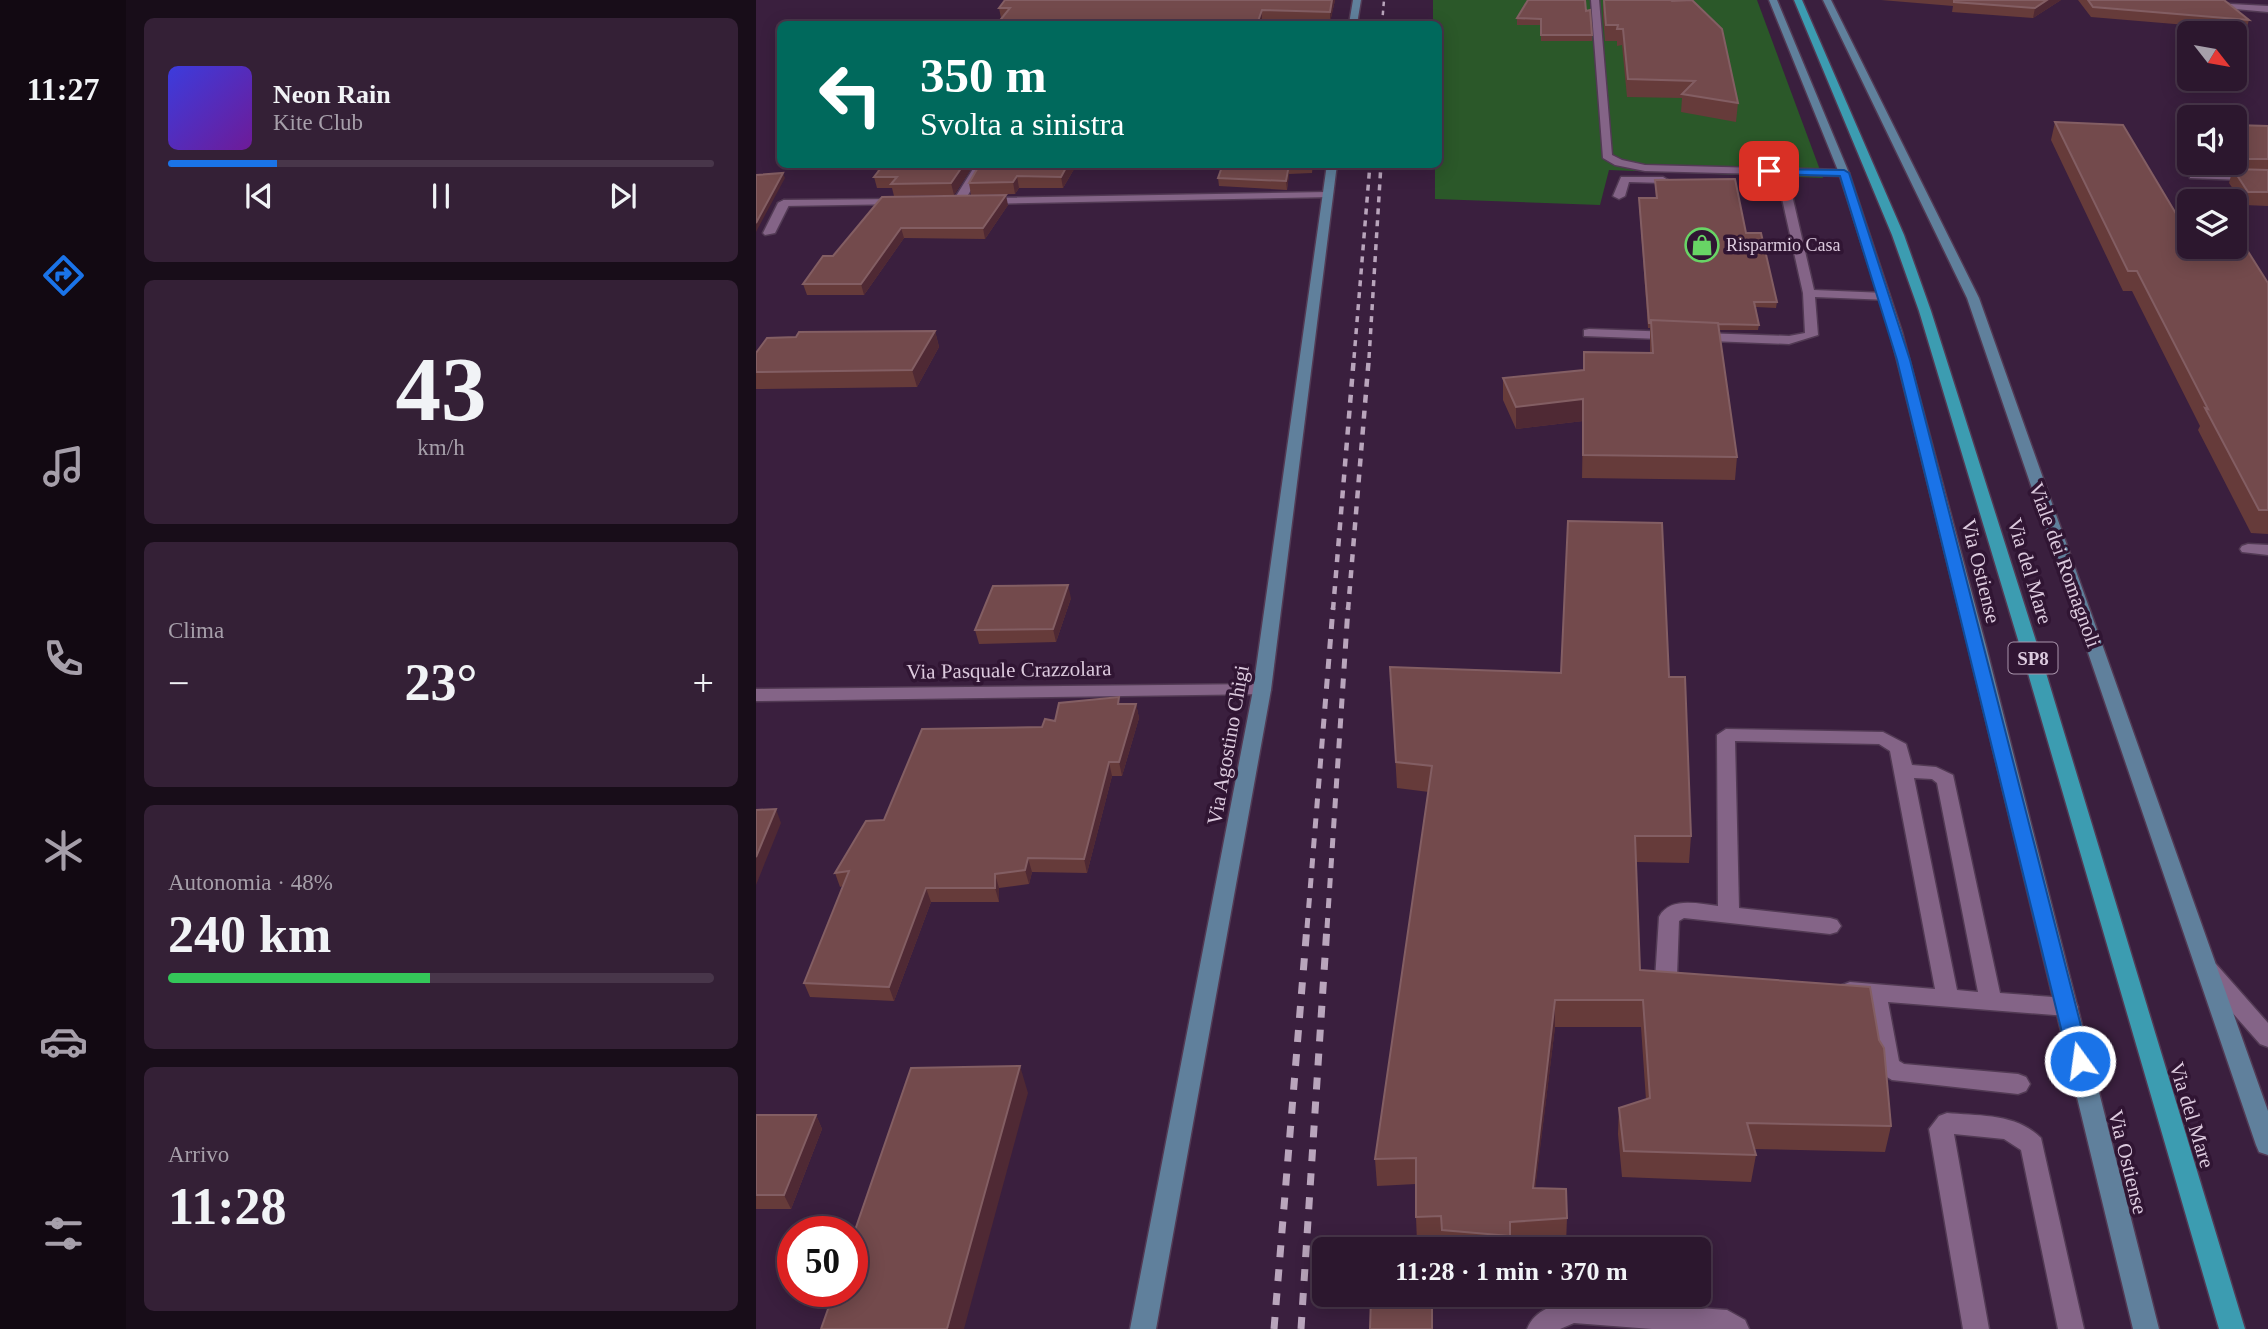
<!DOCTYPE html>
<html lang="it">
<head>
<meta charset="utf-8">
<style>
  :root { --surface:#2c172e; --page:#342036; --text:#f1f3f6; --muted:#a69faa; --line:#48364a; --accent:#1a73e8 }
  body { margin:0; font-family:Georgia,serif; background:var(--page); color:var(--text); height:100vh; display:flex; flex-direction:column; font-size:26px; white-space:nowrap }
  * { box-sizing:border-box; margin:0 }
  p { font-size:23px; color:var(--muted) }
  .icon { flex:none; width:38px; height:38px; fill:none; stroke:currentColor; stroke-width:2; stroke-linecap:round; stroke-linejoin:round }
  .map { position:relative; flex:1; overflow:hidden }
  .side { display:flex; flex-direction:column; gap:18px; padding:18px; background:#180d19; width:630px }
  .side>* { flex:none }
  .guide { position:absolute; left:21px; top:21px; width:665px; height:147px; border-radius:10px; box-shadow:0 4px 18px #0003,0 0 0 2px var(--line); background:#00695c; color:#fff; overflow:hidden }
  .needle { width:46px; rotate:121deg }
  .buttons { position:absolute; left:1421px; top:21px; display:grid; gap:14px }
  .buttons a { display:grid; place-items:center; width:70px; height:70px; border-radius:10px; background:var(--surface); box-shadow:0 4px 18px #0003,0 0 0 2px var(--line); font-size:35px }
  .speed { position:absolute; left:21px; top:1216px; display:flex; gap:14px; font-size:35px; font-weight:700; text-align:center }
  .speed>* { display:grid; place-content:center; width:91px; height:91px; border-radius:50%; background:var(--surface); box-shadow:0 4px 18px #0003,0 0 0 2px var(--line); line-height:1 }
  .speed .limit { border:10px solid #d22; background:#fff; color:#111 }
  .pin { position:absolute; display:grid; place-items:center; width:60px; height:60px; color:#fff; margin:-30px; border-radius:14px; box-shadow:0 4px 10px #0006 }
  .me { position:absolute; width:77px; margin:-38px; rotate:346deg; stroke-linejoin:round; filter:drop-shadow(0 0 5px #0008) }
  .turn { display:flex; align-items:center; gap:24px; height:147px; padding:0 28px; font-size:32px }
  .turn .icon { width:91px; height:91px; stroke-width:2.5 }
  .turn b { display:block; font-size:49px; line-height:60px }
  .big { font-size:52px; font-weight:700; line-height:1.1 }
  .side .card { flex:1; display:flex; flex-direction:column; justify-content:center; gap:10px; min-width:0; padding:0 24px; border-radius:10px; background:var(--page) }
  .side .dial { align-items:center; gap:0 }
  .dial b { font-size:91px; line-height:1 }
  .song { display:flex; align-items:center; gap:21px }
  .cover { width:84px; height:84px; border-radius:10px; background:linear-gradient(135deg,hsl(240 70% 55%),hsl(280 70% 35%)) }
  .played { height:7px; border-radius:4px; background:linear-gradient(90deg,var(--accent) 20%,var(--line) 20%) }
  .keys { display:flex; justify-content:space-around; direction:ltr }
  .heat { display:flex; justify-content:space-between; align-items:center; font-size:38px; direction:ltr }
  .charge { height:10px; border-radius:5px; background:linear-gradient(90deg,#34c759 48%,var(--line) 0) }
  .trip { position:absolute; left:556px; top:1237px; width:399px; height:70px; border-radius:10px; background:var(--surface); box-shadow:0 4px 18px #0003,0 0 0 2px var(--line); font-weight:700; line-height:70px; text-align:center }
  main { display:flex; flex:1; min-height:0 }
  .menu { display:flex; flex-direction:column; width:126px; justify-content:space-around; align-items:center; background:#120912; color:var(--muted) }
  .menu .icon { width:49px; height:49px }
  .menu .current { color:var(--accent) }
  .menu b { font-size:32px; color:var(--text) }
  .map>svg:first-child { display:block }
  .green { fill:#2b5829 }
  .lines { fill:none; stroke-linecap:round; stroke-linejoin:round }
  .lane-casing { stroke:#523a54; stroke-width:3 }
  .street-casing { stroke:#523a54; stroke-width:3 }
  .secondary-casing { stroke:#523a54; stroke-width:3 }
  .primary-casing { stroke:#523a54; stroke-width:3 }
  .lane { fill:#846487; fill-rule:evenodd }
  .street { fill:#846487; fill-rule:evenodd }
  .secondary { fill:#60809c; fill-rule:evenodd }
  .primary { fill:#3c9cb1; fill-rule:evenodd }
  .rail-far4 { stroke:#b9a5bc; stroke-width:2.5; stroke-dasharray:4.5 4.5; stroke-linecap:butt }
  .rail-far3 { stroke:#b9a5bc; stroke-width:3.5; stroke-dasharray:6 6; stroke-linecap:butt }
  .rail-far2 { stroke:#b9a5bc; stroke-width:4.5; stroke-dasharray:8 8; stroke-linecap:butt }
  .rail-far1 { stroke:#b9a5bc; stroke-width:5; stroke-dasharray:10 10; stroke-linecap:butt }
  .rail { stroke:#b9a5bc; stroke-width:7; stroke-dasharray:12 12; stroke-linecap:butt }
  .wall { fill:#663b3a }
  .shaded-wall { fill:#4f2934 }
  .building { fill:#734a4c; stroke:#835e63; stroke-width:2 }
  .route { fill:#1a73e8; stroke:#114b97; stroke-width:2 }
  .labels { text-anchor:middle; stroke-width:7; stroke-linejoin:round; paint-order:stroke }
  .far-poi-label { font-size:18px; fill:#dccade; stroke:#301533; text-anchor:start }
  .shield { fill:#301533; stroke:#a894ab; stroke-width:2 }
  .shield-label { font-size:19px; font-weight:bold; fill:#dccade }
  .street-label { font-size:21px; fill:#dccade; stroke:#301533 }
</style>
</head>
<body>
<main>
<nav class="menu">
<b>11:27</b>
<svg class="icon current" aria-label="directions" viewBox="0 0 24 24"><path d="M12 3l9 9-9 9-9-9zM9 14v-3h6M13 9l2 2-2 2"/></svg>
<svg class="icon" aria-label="music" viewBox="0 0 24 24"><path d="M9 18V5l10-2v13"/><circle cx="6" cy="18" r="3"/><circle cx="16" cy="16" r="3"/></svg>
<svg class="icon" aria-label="phone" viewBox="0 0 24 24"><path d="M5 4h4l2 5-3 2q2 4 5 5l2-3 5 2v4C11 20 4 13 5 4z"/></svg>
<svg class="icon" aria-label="climate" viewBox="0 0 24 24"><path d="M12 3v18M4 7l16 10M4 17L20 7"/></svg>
<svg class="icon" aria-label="car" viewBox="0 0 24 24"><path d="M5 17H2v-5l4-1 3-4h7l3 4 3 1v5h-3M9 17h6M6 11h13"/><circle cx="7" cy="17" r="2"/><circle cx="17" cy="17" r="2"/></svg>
<svg class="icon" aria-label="filters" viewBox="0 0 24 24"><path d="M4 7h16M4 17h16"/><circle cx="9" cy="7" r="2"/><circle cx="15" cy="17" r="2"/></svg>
</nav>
<section class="side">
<div class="card">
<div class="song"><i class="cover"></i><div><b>Neon Rain</b><p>Kite Club</p></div></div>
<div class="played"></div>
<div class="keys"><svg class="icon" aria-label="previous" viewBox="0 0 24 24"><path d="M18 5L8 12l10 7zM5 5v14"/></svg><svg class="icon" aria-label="pause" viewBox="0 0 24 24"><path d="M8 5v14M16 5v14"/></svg><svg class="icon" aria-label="next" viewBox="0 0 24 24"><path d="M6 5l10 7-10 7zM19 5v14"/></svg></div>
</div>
<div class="card dial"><b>43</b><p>km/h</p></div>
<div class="card"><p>Clima</p>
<div class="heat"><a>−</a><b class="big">23°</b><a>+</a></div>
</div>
<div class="card"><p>Autonomia · 48%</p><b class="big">240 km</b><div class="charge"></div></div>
<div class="card"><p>Arrivo</p><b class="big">11:28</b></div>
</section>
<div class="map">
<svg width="1512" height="1329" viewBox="0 0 1512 1329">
  <rect width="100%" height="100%" fill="#3a1f3e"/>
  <!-- green -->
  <path class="green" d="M677,0H1001L1067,178L853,170L844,205L679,199V165L682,164V24H677Z"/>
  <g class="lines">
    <defs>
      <path id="lane" d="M835,0H843L856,155L866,160L889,165L1088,170L1093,173L1088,176L889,171L859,165L847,158Z
        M220,164H231L207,203H199L197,201Z
        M1438,173L1512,175V181L1434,178V174Z
        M865,177H907L912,180L907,183L873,182L869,196L863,199L857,196Z
        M1008,178L1028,179L1033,182L1058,290L1129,293L1133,294V300L1059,297L1062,335L1033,344L828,336V330L833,329L1033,336L1049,333L1047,293L1023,185L1004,183V179Z
        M28,200L34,203L19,233L9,235L7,233L22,203Z
        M1492,544L1512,545V555L1486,552L1484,549L1486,546Z
        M970,729L1127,732L1150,744L1156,765L1180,767L1197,775L1244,993L1311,998L1319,1001L1322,1007L1319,1013L1311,1016L1132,1002L1143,1061L1148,1064L1262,1074L1270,1077L1274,1084L1270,1091L1262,1094L1136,1080L1124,1073L1120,1066L1109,1001L1086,997L1083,991L1086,985L1094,982L1179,989L1134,751L1123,744L979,741L983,908L1074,918L1081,920L1085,926L1081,932L1074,934L928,918L923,921L921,975L931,979L934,985L931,991L923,993L902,986L899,980L903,917C914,896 943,904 962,906L961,735ZM1158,778L1176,779L1181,783L1222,992L1201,990Z
        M1191,1113C1223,1116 1260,1113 1285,1138L1328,1329H1302L1265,1150L1248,1139L1198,1134L1233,1329H1207L1173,1129L1183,1116Z
        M818,1299L971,1310L989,1320L993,1329H896L818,1323L804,1329H771C779,1309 799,1305 818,1299Z"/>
      <path id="street" d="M1399,0L1512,6V12L1403,2Z
        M571,192L575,193V197L228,204L222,201L228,198Z
        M144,199L148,200V204L28,206L22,203L28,200Z
        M506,684L512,686L515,690L512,694L0,701V689Z
        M1452,962L1460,964L1512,1023V1047L1504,1044L1444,976L1441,970L1444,964Z"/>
      <path id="secondary" d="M597,0H605L601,24H593Z
        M1013,0H1021L1093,173L1146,332L1230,646L1403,1329H1377L1212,646L1134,332L1083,173Z
        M1067,0H1075L1223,298L1512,1111V1155L1503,1152L1500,1145L1211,298Z
        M571,164H581L515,690L400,1329H374L497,690Z"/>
      <path id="primary" d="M1038,0H1046L1148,235L1175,311L1287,663L1489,1329H1463L1269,663L1163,311L1136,235Z"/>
    </defs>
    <!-- lane casing -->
    <use href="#lane" class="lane-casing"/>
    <!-- street casing -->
    <use href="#street" class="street-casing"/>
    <!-- secondary casing -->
    <use href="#secondary" class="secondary-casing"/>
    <!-- primary casing -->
    <use href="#primary" class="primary-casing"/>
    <!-- lane -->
    <use href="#lane" class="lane"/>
    <!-- street -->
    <use href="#street" class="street"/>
    <!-- secondary -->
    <use href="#secondary" class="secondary"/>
    <!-- primary -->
    <use href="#primary" class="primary"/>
    <!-- rail-far4 -->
    <path class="rail-far4" d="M626,24L628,0"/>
    <!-- rail-far3 -->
    <path class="rail-far3" d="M598,358L614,164
      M613,358L625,164"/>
    <!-- rail-far2 -->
    <path class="rail-far2" d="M577,610L598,356
      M592,610L613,356"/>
    <!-- rail-far1 -->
    <path class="rail-far1" d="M551,928L577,608
      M571,928L592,608"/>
    <!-- rail -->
    <path class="rail" d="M518,1329L551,926
      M545,1329L571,926"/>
  </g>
  <!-- wall -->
  <path class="wall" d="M249,0H579L574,22L506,20L505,24H241L246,18H245L243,8Z
    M847,0L982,103L980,122L925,112L926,98L871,97L866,45L861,46V41H849L847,16Z
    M1125,0H1305L1277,18L1196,12L1197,6Z
    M1322,0H1467L1493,20L1490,30L1335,17Z
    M830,11L836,35V41H785V25H761V18Z
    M1299,122L1428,227L1512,283V534L1495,533L1442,430L1444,426L1376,291H1367L1295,140Z
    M1422,124H1433V157L1419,136Z
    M1479,125L1512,126V206L1488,205L1473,183L1476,172H1444L1437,163H1479Z
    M218,164L198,195L138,196L136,188H121L118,177L122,172L120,165Z
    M321,164L307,188H263L259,194L215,195L213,183Z
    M467,164H557L556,173L533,174L531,190L463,186L462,178Z
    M899,180L990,233L1021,302L1020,308L1000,307L1003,325L1002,330H963L981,457L979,480L826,478L827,421L760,429L747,400V378L827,370L828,352L894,353V328H892L883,203V198H900Z
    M126,197L252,205L229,239L148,238L108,295H51L47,284L77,256Z
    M179,331L183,347L161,387L0,389V353Z
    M315,598L300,642L223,644L219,630Z
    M634,667L913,677L935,836L933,863L880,862L884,970L1135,1126L1129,1152L998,1149L1000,1155L995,1182L866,1177L862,1134L863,1108L890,1100L885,1027H799L779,1188L811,1218L810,1244L754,1248V1250H687V1242L661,1243L660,1217V1184L621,1186L619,1159L673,792L641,788Z
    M365,704H380L383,718L366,776H356L331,873L276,872L273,884L243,888V902H175L138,1001L54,997L48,983L87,886L84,887L79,873L128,820L286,727L299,721Z
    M0,1115H60L66,1129L35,1209H0Z"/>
  <!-- shaded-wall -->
  <path class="shaded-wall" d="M576,0H579L574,22V12Z
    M1291,0H1305L1277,18L1279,8Z
    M506,10V20L505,24H501Z
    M208,164H218L198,195L195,183Z
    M312,164H321L307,188L305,177Z
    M533,165V174L531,190L530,181Z
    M27,173L29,178L0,232V223Z
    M261,176L263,188L259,194L257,182Z
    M250,195L252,205L229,239L227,228Z
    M145,228L148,238L108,295L105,284Z
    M179,331L183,347L161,387L156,370Z
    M827,399V421L760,429V407Z
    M312,585L315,598L300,642L297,629Z
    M380,704L383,718L366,776L363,762Z
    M353,762L356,776L331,873L328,859Z
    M20,809L25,823L0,885V857Z
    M272,858L276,872L273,884L269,870Z
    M239,874L243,888V902L239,888Z
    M170,888L175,902L138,1001L133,987Z
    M799,1000V1027L776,1215L777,1188Z
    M264,1066L272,1093L208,1329H191Z
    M60,1115L66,1129L35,1209L28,1195Z"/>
  <!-- building -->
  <path class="building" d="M249,0H576L574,12L506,10L501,24H241L254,8H243Z
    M772,0H829L830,11L834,10L836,35H785V19L761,18Z
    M848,0H915L916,1L936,0L966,29L982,103L926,94L939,81L872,79L867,29H861L862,25H850Z
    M1198,0H1291L1279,8L1198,2Z
    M1332,0H1468L1493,20L1337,7Z
    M1299,122L1367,125L1428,227H1433V247H1479V231L1512,283V510H1503L1449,408L1452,409L1381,271H1372Z
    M1422,124H1433V139Z
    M1479,125L1512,126V159H1479Z
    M128,164H208L195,183L135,184L141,177H118Z
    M224,164H312L305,177L261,176L257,182L213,183Z
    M467,164H551L533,165L530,181L462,178Z
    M1477,169L1512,170V192H1492Z
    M27,173L0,223V175Z
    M979,179L990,233H1005L1021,302H998L1003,325L963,324L962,323L895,320V323H893L883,198H901L899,180Z
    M250,195L227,228H145L105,284H47L67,256H77L126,197Z
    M895,320L962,323L981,457L827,455V399L760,407L747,378L828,370V352L897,353Z
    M179,331L156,370L0,372V353L11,338L40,337L43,332Z
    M812,521L906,523L913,677H929L935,836H879L884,970L1114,987L1123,1040L1128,1048L1135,1126L991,1123L1000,1155L868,1151L863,1108L894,1098L887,1000H799L777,1188L810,1189L811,1218L754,1222V1236L686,1230L685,1216L660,1217V1158L619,1159L676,766L640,762L634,667L805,673Z
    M312,585L297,629L219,630L237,586Z
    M363,697L362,704H380L363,762H353L328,859L272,858L269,870L239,874V888H170L133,987L48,983L93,871L79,873L110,821L128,820L166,729L286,727L289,719L299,721L303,703Z
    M20,809L0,857V810Z
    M264,1066L191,1329H65L78,1292H96V1239L155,1068Z
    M0,1115H60L28,1195H0Z
    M676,1296V1329H614L615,1298Z"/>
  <!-- route -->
  <path class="route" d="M1010,169L1088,170L1093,173L1154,360L1334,1061L1331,1067L1324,1069L1316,1067L1313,1061L1141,360L1084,176L1013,174L1010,173Z"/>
  <!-- icons -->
  <defs>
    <symbol id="shop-ring" viewBox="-11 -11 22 22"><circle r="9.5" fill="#301533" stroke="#68d465" stroke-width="1.5"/><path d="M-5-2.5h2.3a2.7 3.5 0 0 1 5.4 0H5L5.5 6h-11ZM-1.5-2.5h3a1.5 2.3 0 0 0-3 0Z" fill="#68d465"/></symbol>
  </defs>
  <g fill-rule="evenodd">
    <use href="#shop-ring" x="927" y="226" width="38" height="38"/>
  </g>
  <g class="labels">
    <!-- far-poi labels -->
    <g class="far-poi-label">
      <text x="970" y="251">Risparmio Casa</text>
    </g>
    <!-- shield labels -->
    <rect class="shield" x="1252.5" y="642.5" width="49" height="31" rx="5"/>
    <g class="shield-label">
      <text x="1277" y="665">SP8</text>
    </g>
    <!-- street labels -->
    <g class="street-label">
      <text transform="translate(1309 565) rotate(70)" y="7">Viale dei Romagnoli</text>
      <text transform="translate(1225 571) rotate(76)" y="7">Via Ostiense</text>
      <text transform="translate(1274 571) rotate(73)" y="7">Via del Mare</text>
      <text transform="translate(253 670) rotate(-1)" y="7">Via Pasquale Crazzolara</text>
      <text transform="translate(472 745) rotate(-80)" y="7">Via Agostino Chigi</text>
      <text transform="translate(1436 1115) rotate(73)" y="7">Via del Mare</text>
      <text transform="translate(1372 1162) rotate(76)" y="7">Via Ostiense</text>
    </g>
  </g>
</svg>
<div class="buttons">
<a><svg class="needle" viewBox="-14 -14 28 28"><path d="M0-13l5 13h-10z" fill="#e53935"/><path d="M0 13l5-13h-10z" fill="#a69faa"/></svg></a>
<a><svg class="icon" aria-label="sound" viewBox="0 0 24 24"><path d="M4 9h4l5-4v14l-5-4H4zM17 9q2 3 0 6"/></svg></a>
<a><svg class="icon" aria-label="layers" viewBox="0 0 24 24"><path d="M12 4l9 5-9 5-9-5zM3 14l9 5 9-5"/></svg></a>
</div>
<div class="speed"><div class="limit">50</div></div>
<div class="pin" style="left:1013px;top:171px;background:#d93025"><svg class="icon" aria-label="arrive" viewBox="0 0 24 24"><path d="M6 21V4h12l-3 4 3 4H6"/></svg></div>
<svg class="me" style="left:1324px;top:1061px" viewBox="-20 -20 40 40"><circle r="17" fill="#1a73e8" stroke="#fff" stroke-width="3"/><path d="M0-11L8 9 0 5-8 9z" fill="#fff"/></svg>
<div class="trip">11:28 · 1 min · 370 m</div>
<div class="guide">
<div class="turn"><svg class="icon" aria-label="left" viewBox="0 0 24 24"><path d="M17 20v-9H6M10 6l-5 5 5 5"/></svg><div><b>350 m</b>Svolta a sinistra</div></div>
</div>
</div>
</main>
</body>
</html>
